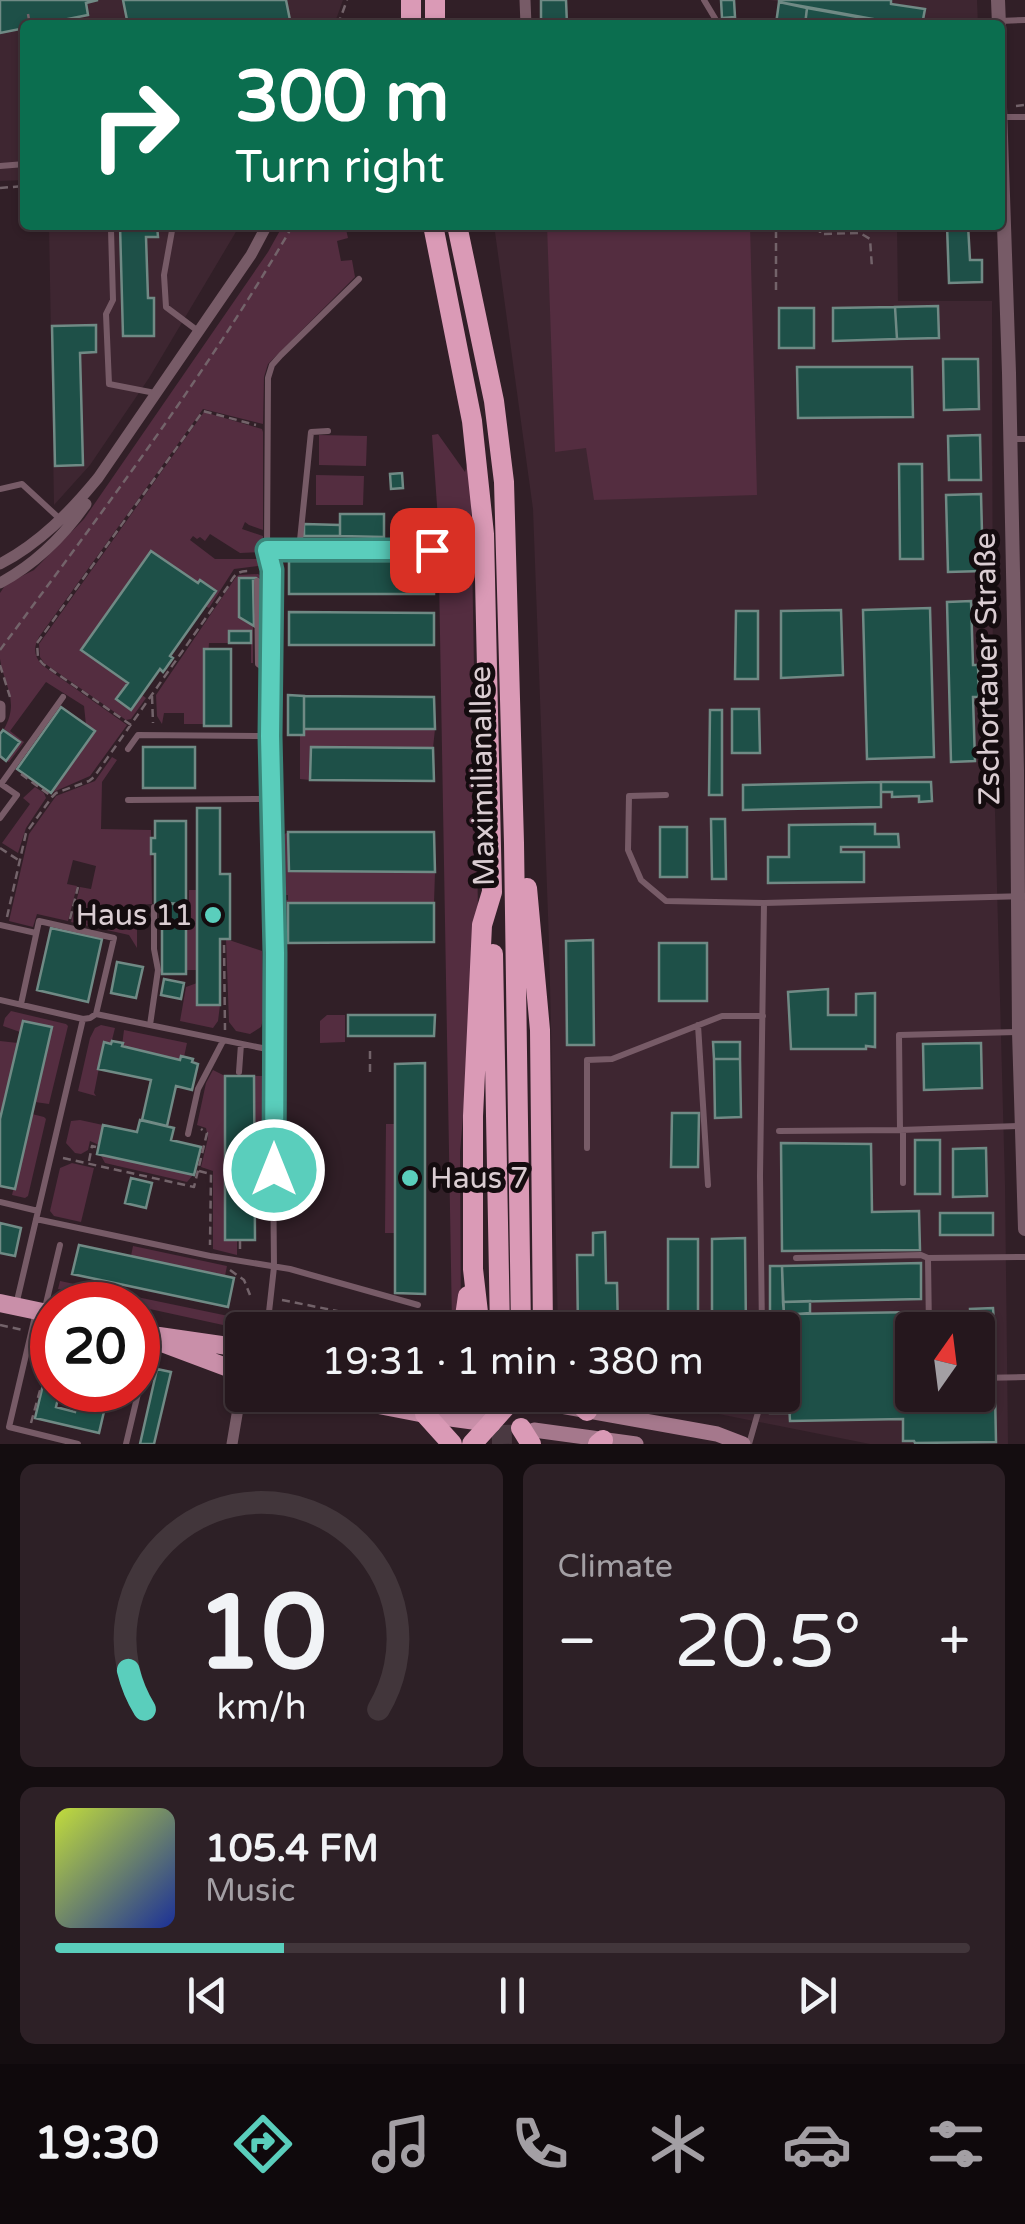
<!DOCTYPE html>
<html lang="en">
<head>
<meta charset="utf-8">
<style>
  :root { --surface:#25171d; --page:#2d2026; --text:#f1f3f6; --muted:#a39fa4; --line:#42363b; --accent:#5acebc }
  body { margin:0; font-family:"Varela Round",sans-serif; background:var(--page); color:var(--text); height:100vh; display:flex; flex-direction:column; font-size:38px; white-space:nowrap }
  * { box-sizing:border-box; margin:0 }
  p { font-size:32px; color:var(--muted) }
  .icon { flex:none; width:55px; height:55px; fill:none; stroke:currentColor; stroke-width:2; stroke-linecap:round; stroke-linejoin:round }
  .map { position:relative; height:1444px; overflow:hidden }
  .details { display:flex; flex-direction:column; gap:20px; padding:20px; background:#140d10; flex:1 }
  .details>* { flex:none }
  .top-card { position:absolute; left:20px; top:20px; width:985px; height:210px; border-radius:10px; box-shadow:0 2px 8px #0004,0 0 0 2px var(--line); background:#0b6e4f; color:#fff; overflow:hidden }
  .needle { width:65px; rotate:14deg }
  .tools { position:absolute; left:895px; top:1312px; display:grid; gap:20px }
  .tools a { display:grid; place-items:center; width:100px; height:100px; border-radius:10px; background:var(--surface); box-shadow:0 2px 8px #0004,0 0 0 2px var(--line); font-size:50px }
  .speed { position:absolute; left:30px; top:1282px; display:flex; gap:20px; font-size:50px; font-weight:700; text-align:center }
  .speed>* { display:grid; place-content:center; width:130px; height:130px; border-radius:50%; background:var(--surface); box-shadow:0 2px 8px #0004,0 0 0 2px var(--line); line-height:1 }
  .speed .limit { border:15px solid #d22; background:#fff; color:#111 }
  .pin { position:absolute; display:grid; place-items:center; width:85px; height:85px; color:#fff; margin:-42px; border-radius:20px; box-shadow:0 5px 15px #0006 }
  .me { position:absolute; width:110px; margin:-55px; rotate:0deg; stroke-linejoin:round; filter:drop-shadow(0 0 8px #0008) }
  .turn { display:flex; align-items:center; gap:35px; height:210px; padding:0 50px; font-size:45px }
  .turn .icon { width:130px; height:130px; stroke-width:2.5 }
  .turn b { display:block; font-size:70px; line-height:85px }
  .big { font-size:75px; font-weight:600; line-height:1.1 }
  .details .tile { flex:1; display:flex; flex-direction:column; justify-content:center; gap:15px; min-width:0; padding:0 35px; border-radius:15px; background:var(--page) }
  .details .dial { align-items:center; gap:0 }
  .dial svg { height:260px; overflow:visible; fill:none; stroke:var(--line); stroke-width:7; stroke-linecap:round; text-anchor:middle }
  .dial text { fill:var(--text); stroke:none }
  .song { display:flex; align-items:center; gap:30px }
  .cover { width:120px; height:120px; border-radius:15px; background:linear-gradient(135deg,hsl(70 70% 55%),hsl(230 70% 35%)) }
  .played { height:10px; border-radius:5px; background:linear-gradient(90deg,var(--accent) 25%,var(--line) 25%) }
  .keys { display:flex; justify-content:space-around; direction:ltr }
  .heat { display:flex; justify-content:space-between; align-items:center; font-size:55px; direction:ltr }
  .details .tiles { flex:1; display:grid; gap:20px; grid-template-columns:1fr 1fr }
  .tile:last-child { grid-column:span 2 }
  .trip { position:absolute; left:225px; top:1312px; width:575px; height:100px; border-radius:10px; background:var(--surface); box-shadow:0 2px 8px #0004,0 0 0 2px var(--line); font-weight:600; line-height:100px; text-align:center }
  .menu { display:flex; height:160px; justify-content:space-around; align-items:center; background:#0f090c; color:var(--muted) }
  .menu .icon { width:70px; height:70px }
  .menu .active { color:var(--accent) }
  .menu b { font-size:45px; color:var(--text) }
  .map>svg:first-child { display:block }
  .built { fill:#3e2631; fill-rule:evenodd }
  .green { fill:#542d40 }
  .building { fill:#1e5048; stroke:#708a85; stroke-width:2.5 }
  .lines { fill:none; stroke-linecap:round; stroke-linejoin:round }
  .trunk-tunnel { stroke:#4a3941; stroke-width:20; stroke-dasharray:20 10; stroke-linecap:butt }
  .path { stroke:#73636a; stroke-width:2.5; stroke-dasharray:8 5; stroke-linecap:butt }
  .service { stroke:#775b67; stroke-width:6 }
  .minor { stroke:#775b67; stroke-width:11 }
  .tertiary { stroke:#775b67; stroke-width:14 }
  .secondary { stroke:#a5788c; stroke-width:15 }
  .primary { stroke:#c98fa9; stroke-width:18 }
  .trunk { stroke:#da9ab6; stroke-width:20 }
  .secondary-bridge { stroke:#a5788c; stroke-width:15 }
  .trunk-bridge { stroke:#da9ab6; stroke-width:20 }
  .route-casing { stroke:#3a867a; stroke-width:25 }
  .route { stroke:#5acebc; stroke-width:18 }
  .poi-dot { fill:#5acebc; stroke:#140c0f; stroke-width:4 }
  .labels { text-anchor:middle; stroke-width:10; stroke-linejoin:round; paint-order:stroke }
  .street-label { font-size:30px; fill:#dacdd2; stroke:#140c0f }
  .poi-label { font-size:30px; fill:#dacdd2; stroke:#140c0f; text-anchor:end }
</style>
</head>
<body>
<div class="map">
<svg width="1025" height="1444" viewBox="0 0 1025 1444">
  <rect width="100%" height="100%" fill="#311f27"/>
  <!-- built -->
  <path class="built" d="M0,0H343L334,25H25V180L0,181Z
    M770,0H977L978,25H906Z
    M49,225H240L149,378L90,465L54,505Z
    M494,225H897L898,301H992L993,738L1005,1185L1008,1444H870L623,1395H782V1330H558L549,942L533,509ZM912,1330H978V1395H912Z"/>
  <!-- green -->
  <path class="green" d="M283,225H345L348,238L337,241L341,261L352,260L355,277L268,364L264,377L263,424L203,409L39,637C33,648 34,656 42,665L127,725L90,776L51,793L95,731L86,725L84,706L46,682L10,731L24,742L9,762L6,761L19,742L4,729C20,701 4,686 0,659C0,638 0,614 0,593L6,584L34,570L84,519L268,252Z
    M547,225H750L757,495L594,500L586,448L555,452Z
    M204,412L262,429L263,432V530L249,525L245,522L242,529L263,536V552L240,553L210,534L205,541L200,537L197,539L193,536L190,540L215,559H264V563L258,566L234,569L209,608L205,606L198,583L151,551L82,650L128,683L117,700L131,710L142,695L146,698L131,719L126,720L44,663L40,657L39,644Z
    M438,434L465,472L468,461L471,490L478,911L476,967L460,1152L461,1330H447L452,1324L438,519L432,435Z
    M319,435L367,436L366,466L319,465Z
    M316,475L364,476L363,505H316Z
    M258,574L264,578L261,581L253,582V663H251V632L229,631V643H209L204,724H184V713H164L162,724L157,716L156,695L236,577L239,575Z
    M304,729H435L433,748L311,747L310,780L300,779V735H304Z
    M112,757L117,760L102,782L101,829L151,830L152,904L137,905V948L129,935L71,922L80,887L91,889L96,866L73,860L67,884L77,886L68,921L37,914L33,927L9,921L29,834L56,796L95,781Z
    M35,787L44,793L46,798L26,828L18,853L2,843L30,804L23,798Z
    M288,832L289,871L435,872L434,903H289L287,943L282,938V901L288,900V895H283V835Z
    M189,890H197V970H186V908H189Z
    M226,939L262,951L264,1016L261,1027L250,1034L236,1031L229,1022Z
    M197,983V1005H220L218,1021L213,1028L180,1021L186,987Z
    M11,1011L66,1024L68,1026L49,1104L35,1102L52,1028L23,1021L20,1032L3,1026L5,1018Z
    M327,1015H345V1042L320,1043V1021Z
    M101,1025L115,1028L111,1044L104,1043L94,1093L96,1096L78,1091L90,1038L95,1028Z
    M124,1030L187,1043L184,1057L181,1056L180,1060L122,1046Z
    M0,1041L18,1043L0,1119Z
    M213,1070L225,1076V1240H237V1255L213,1249V1171L201,1167L208,1138L206,1128L197,1125L206,1083Z
    M254,1076H263L264,1196H255Z
    M32,1114L44,1117L46,1119L28,1196L25,1198L12,1195Z
    M80,1120L103,1125L99,1145L90,1141L88,1150L81,1154L75,1153L66,1143L71,1121Z
    M386,1124H395V1233H385Z
    M100,1154L193,1175L187,1182L105,1163Z
    M72,1163L94,1168L81,1222L54,1216L50,1211L60,1168Z
    M133,1246L227,1266L225,1276L131,1256Z
    M60,1281L295,1330H274L248,1325L246,1330L58,1289Z"/>
  <!-- building -->
  <path class="building" d="M0,0H98L86,3L88,15L38,25H25V28L0,33Z
    M123,0H286L291,25H128Z
    M541,0H566L567,25H541Z
    M721,0H734L735,17L722,18Z
    M779,0H891V4L925,9L922,25H906L779,2Z
    M779,2L807,8L805,25L776,24Z
    M807,8L863,18L862,25H805Z
    M120,225H157L158,237H146L148,298H154V336H123Z
    M947,225H968L970,260H982V282L949,283Z
    M938,306L939,338L897,339L895,307Z
    M895,307L897,339L833,341V308Z
    M779,308H814V348H779Z
    M96,325V352L80,353L83,465L55,466L52,326Z
    M943,359H978L979,409L944,410Z
    M797,367H912L913,417L798,418Z
    M980,435L981,480H949L948,436Z
    M899,464H922L923,559H900Z
    M402,473L403,488L391,489L390,474Z
    M981,494L983,571L948,572L946,495Z
    M340,514H384V537L340,536Z
    M304,524L340,525V536H304Z
    M151,551L198,583L200,580L216,591L170,656L173,658L166,668L163,672L160,669L131,710L116,699L128,683L81,650Z
    M289,561H434V594H289Z
    M239,578H256L260,581H253L254,626L239,617Z
    M971,601L973,665H978L979,697H973L975,761L951,762L947,602Z
    M930,608L934,757L867,759L863,610Z
    M841,610L843,675L781,678V611Z
    M736,611H758V679H735Z
    M289,612L434,613V645H289Z
    M229,631H251V643H229Z
    M204,649H231V726H204Z
    M288,695L304,696V735H288Z
    M304,696L434,697L435,729H304Z
    M61,707L95,731L51,793L17,769Z
    M732,709H759L760,753H732Z
    M710,710H722V795H709Z
    M3,730L20,742L6,761L0,756V734Z
    M143,747H195V788H143Z
    M311,747L433,748L434,781L310,780Z
    M881,782V807L743,810V785Z
    M881,782H931L932,801L919,802V796L892,797V792H881Z
    M197,808H220V874H230V939H220V1005H197Z
    M711,819H725L726,879H712Z
    M155,821H186V904H155V854H151V838H155Z
    M875,824V834H898L899,847H841V852H864V882L768,883V857H789V825Z
    M660,827H687V877H660Z
    M288,832H434L435,872L289,871Z
    M162,903L186,904V974H162Z
    M288,903H434V942L288,943Z
    M51,928L102,939L88,1002L37,990Z
    M593,940L594,1045H567L566,941Z
    M659,943H707V1001H659Z
    M117,962L143,967L136,998L111,993Z
    M164,979L184,983L181,999L161,995Z
    M828,989V1015H856V994L875,993V1047L866,1046V1049H791L788,992Z
    M348,1015H435L434,1036H348Z
    M23,1021L52,1027L15,1189L0,1186V1119Z
    M112,1041L123,1043L122,1046L180,1060L181,1056L193,1059L192,1062L198,1064L192,1090L176,1086L167,1126L142,1120L151,1080L98,1069L104,1042L111,1044Z
    M713,1042H740V1059H714Z
    M981,1043L982,1088L924,1090L923,1044Z
    M714,1059H740L741,1117L715,1118Z
    M425,1063V1294L395,1293V1064Z
    M225,1076H254L255,1240H225Z
    M672,1113H699L698,1167H671Z
    M140,1120L174,1128L171,1140L201,1147L194,1175L97,1154L103,1125L137,1132Z
    M915,1140H940V1194H915Z
    M781,1143L871,1144L872,1212L919,1211L920,1250L782,1251Z
    M986,1148L987,1196L953,1197V1149Z
    M131,1178L152,1183L146,1208L125,1203Z
    M940,1213H993V1235H940Z
    M0,1223L21,1228L15,1256L0,1253Z
    M605,1232L606,1283H617L618,1330H624H578L577,1255H593V1233Z
    M745,1238L746,1330H712V1239Z
    M668,1239H698V1330H668Z
    M79,1245L234,1278L228,1307L72,1274Z
    M921,1263V1299L783,1302L782,1266Z
    M770,1266H782L784,1315L791,1314L790,1380L788,1385L790,1413H770V1395H782V1330H770Z
    M810,1301V1313L784,1315L783,1302Z
    M993,1308L995,1336L978,1337V1330H971L970,1309Z
    M918,1312V1330H912V1395H978V1390H995L996,1442L915,1443L914,1441H903V1419L790,1421L788,1385L790,1380L791,1314Z
    M52,1355V1390H60L56,1407L75,1412L79,1390H109L99,1433L35,1418L43,1385L47,1386Z
    M157,1369L171,1372L154,1444H140Z
    M713,1395H746V1400H713Z"/>
  <g class="lines">
    <!-- trunk-tunnel -->
    <path class="trunk-tunnel" d="M501,1395L502,1444"/>
    <!-- path -->
    <path class="path" d="M28,14L30,25
      M338,25L347,0
      M1016,106L1025,105
      M0,188L25,186
      M820,225V234L860,233L870,239L872,268
      M776,290V225
      M0,650C102,512 207,374 293,225
      M0,665L10,697
      M152,696L153,723
      M131,725L43,664L38,658L37,643L203,411L256,425
      M21,774L51,796
      M0,848L20,861
      M7,917L26,833L52,797L56,793L89,781L94,777L229,585C235,573 238,571 251,571
      M70,919L78,887
      M224,945L225,1030
      M370,1072V1051
      M63,1158L194,1187L207,1133L201,1129
      M89,1161L92,1146L96,1147
      M199,1171L211,1174L210,1245
      M240,1249V1240
      M230,1270L244,1280L250,1295
      M282,1300L362,1316L360,1324L381,1329L384,1317L363,1312L362,1316
      M0,1325L23,1330
      M40,1334L52,1337
      M31,1423L52,1347"/>
    <!-- service -->
    <path class="service" d="M704,0L719,25
      M1000,21L1025,20
      M1002,117H1025
      M0,166L25,164
      M173,225L164,275L166,307L198,331
      M111,230L113,300L106,314L109,384L155,393
      M1011,439H1025
      M0,489L22,484L60,519
      M267,550H433
      M299,550L311,432L328,431
      M257,581L258,664L271,673
      M128,749L138,735L270,736
      M1,784L63,697
      M666,795L629,796L628,850L641,880L666,901L764,903L1025,896
      M128,800L271,799
      M0,818L17,795L1,784
      M0,925L36,933
      M0,1000L83,1019L90,1018L96,1014L272,1050
      M21,1004L39,921L114,938L96,1014
      M150,1025L158,970L154,949V907
      M698,1025L708,1185
      M1017,1032L899,1035L900,1130L1020,1126
      M239,1072L241,1044
      M903,1130V1183
      M779,1131L900,1130
      M188,1134L198,1089L223,1041
      M587,1148V1060L612,1059L722,1016H763
      M0,1202L38,1211
      M36,1219L210,1256L290,1269L418,1305
      M796,1258L921,1255L928,1258
      M16,1305L83,1019
      M36,1312L9,1427L78,1444
      M44,1312L60,1245
      M269,1312L274,1267L272,1050L275,953L270,736L272,571L267,550L268,378L272,365L281,355L359,279
      M762,1330L760,1176L764,903
      M929,1330L928,1258L1025,1257
      M978,1378L1025,1377
      M126,1444L150,1343
      M749,1444L763,1395"/>
    <!-- minor -->
    <path class="minor" d="M525,0L526,25
      M0,564C40,543 70,512 98,478L251,255L267,225
      M0,583C35,564 63,537 86,504
      M0,706V717
      M232,1444L242,1385"/>
    <!-- tertiary -->
    <path class="tertiary" d="M998,0L999,25
      M1000,107L1009,373L1017,771L1019,1032L1025,1229"/>
    <!-- secondary -->
    <path class="secondary" d="M533,1401L717,1434L743,1444
      M534,1430L636,1444"/>
    <!-- primary -->
    <path class="primary" d="M0,1303L52,1314
      M138,1334L242,1373
      M159,1336L242,1348
      M327,1395L425,1414L491,1423"/>
    <!-- trunk -->
    <path class="trunk" d="M411,25V0
      M435,25V0
      M433,225L472,421L484,534L492,892L482,925L473,1116V1269L480,1330
      M457,225L494,401L504,482L514,843L521,1330
      M527,888L540,1030L543,1330
      M493,954L500,1330
      M463,1330L468,1296
      M571,1395L587,1411
      M425,1414L452,1444
      M472,1444L491,1423
      M598,1444L603,1440"/>
    <!-- secondary-bridge -->
    <path class="secondary-bridge" d="M514,1398L533,1401"/>
    <!-- trunk-bridge -->
    <path class="trunk-bridge" d="M491,1423L508,1404
      M521,1428L531,1444"/>
  </g>
  <g class="lines">
    <defs>
      <path id="route" d="M274,1170L275,953L270,736L272,570L267,550H432"/>
    </defs>
    <!-- route casing -->
    <use href="#route" class="route-casing"/>
    <!-- route -->
    <use href="#route" class="route"/>
  </g>
  <!-- markers -->
  <g class="poi-dot">
    <circle cx="213" cy="915" r="10"/>
    <circle cx="410" cy="1178" r="10"/>
  </g>
  <g class="labels">
    <!-- street labels -->
    <g class="street-label">
      <text transform="translate(987 669) rotate(-91)" y="10">Zschortauer Straße</text>
      <text transform="translate(482 776) rotate(-91)" y="10">Maximilianallee</text>
    </g>
    <!-- poi labels -->
    <g class="poi-label">
      <text x="193" y="925">Haus 11</text>
      <text x="430" y="1188" text-anchor="start">Haus 7</text>
    </g>
  </g>
</svg>
<div class="tools">
<a><svg class="needle" viewBox="-14 -14 28 28"><path d="M0-13l5 13h-10z" fill="#e53935"/><path d="M0 13l5-13h-10z" fill="#a39fa4"/></svg></a>
</div>
<div class="speed"><div class="limit">20</div></div>
<div class="pin" style="left:432px;top:550px;background:#d93025"><svg class="icon" aria-label="arrive" viewBox="0 0 24 24"><path d="M6 21V4h12l-3 4 3 4H6"/></svg></div>
<svg class="me" style="left:274px;top:1170px" viewBox="-20 -20 40 40"><circle r="17" fill="#5acebc" stroke="#fff" stroke-width="3"/><path d="M0-11L8 9 0 5-8 9z" fill="#fff"/></svg>
<div class="trip">19:31 · 1 min · 380 m</div>
<div class="top-card">
<div class="turn"><svg class="icon" aria-label="right" viewBox="0 0 24 24"><path d="M7 20v-9h11M14 6l5 5-5 5"/></svg><div><b>300 m</b>Turn right</div></div>
</div>
</div>
<section class="details">
<div class="tiles">
<div class="tile dial"><svg viewBox="0 0 100 80">
<path d="M14 69A42 42 0 1 1 86 69"/>
<path d="M14 69A42 42 0 0 1 9 57" stroke="#5acebc"/>
<text x="50" y="56" font-size="32" font-weight="700">10</text>
<text x="50" y="72" font-size="11">km/h</text>
</svg></div>
<div class="tile"><p>Climate</p>
<div class="heat"><a>−</a><b class="big">20.5°</b><a>+</a></div>
</div>
<div class="tile">
<div class="song"><i class="cover"></i><div><b>105.4 FM</b><p>Music</p></div></div>
<div class="played"></div>
<div class="keys"><svg class="icon" aria-label="previous" viewBox="0 0 24 24"><path d="M18 5L8 12l10 7zM5 5v14"/></svg><svg class="icon" aria-label="pause" viewBox="0 0 24 24"><path d="M8 5v14M16 5v14"/></svg><svg class="icon" aria-label="next" viewBox="0 0 24 24"><path d="M6 5l10 7-10 7zM19 5v14"/></svg></div>
</div>
</div>
</section>
<nav class="menu">
<b>19:30</b>
<svg class="icon active" aria-label="directions" viewBox="0 0 24 24"><path d="M12 3l9 9-9 9-9-9zM9 14v-3h6M13 9l2 2-2 2"/></svg>
<svg class="icon" aria-label="music" viewBox="0 0 24 24"><path d="M9 18V5l10-2v13"/><circle cx="6" cy="18" r="3"/><circle cx="16" cy="16" r="3"/></svg>
<svg class="icon" aria-label="phone" viewBox="0 0 24 24"><path d="M5 4h4l2 5-3 2q2 4 5 5l2-3 5 2v4C11 20 4 13 5 4z"/></svg>
<svg class="icon" aria-label="climate" viewBox="0 0 24 24"><path d="M12 3v18M4 7l16 10M4 17L20 7"/></svg>
<svg class="icon" aria-label="car" viewBox="0 0 24 24"><path d="M5 17H2v-5l4-1 3-4h7l3 4 3 1v5h-3M9 17h6M6 11h13"/><circle cx="7" cy="17" r="2"/><circle cx="17" cy="17" r="2"/></svg>
<svg class="icon" aria-label="filters" viewBox="0 0 24 24"><path d="M4 7h16M4 17h16"/><circle cx="9" cy="7" r="2"/><circle cx="15" cy="17" r="2"/></svg>
</nav>
</body>
</html>
